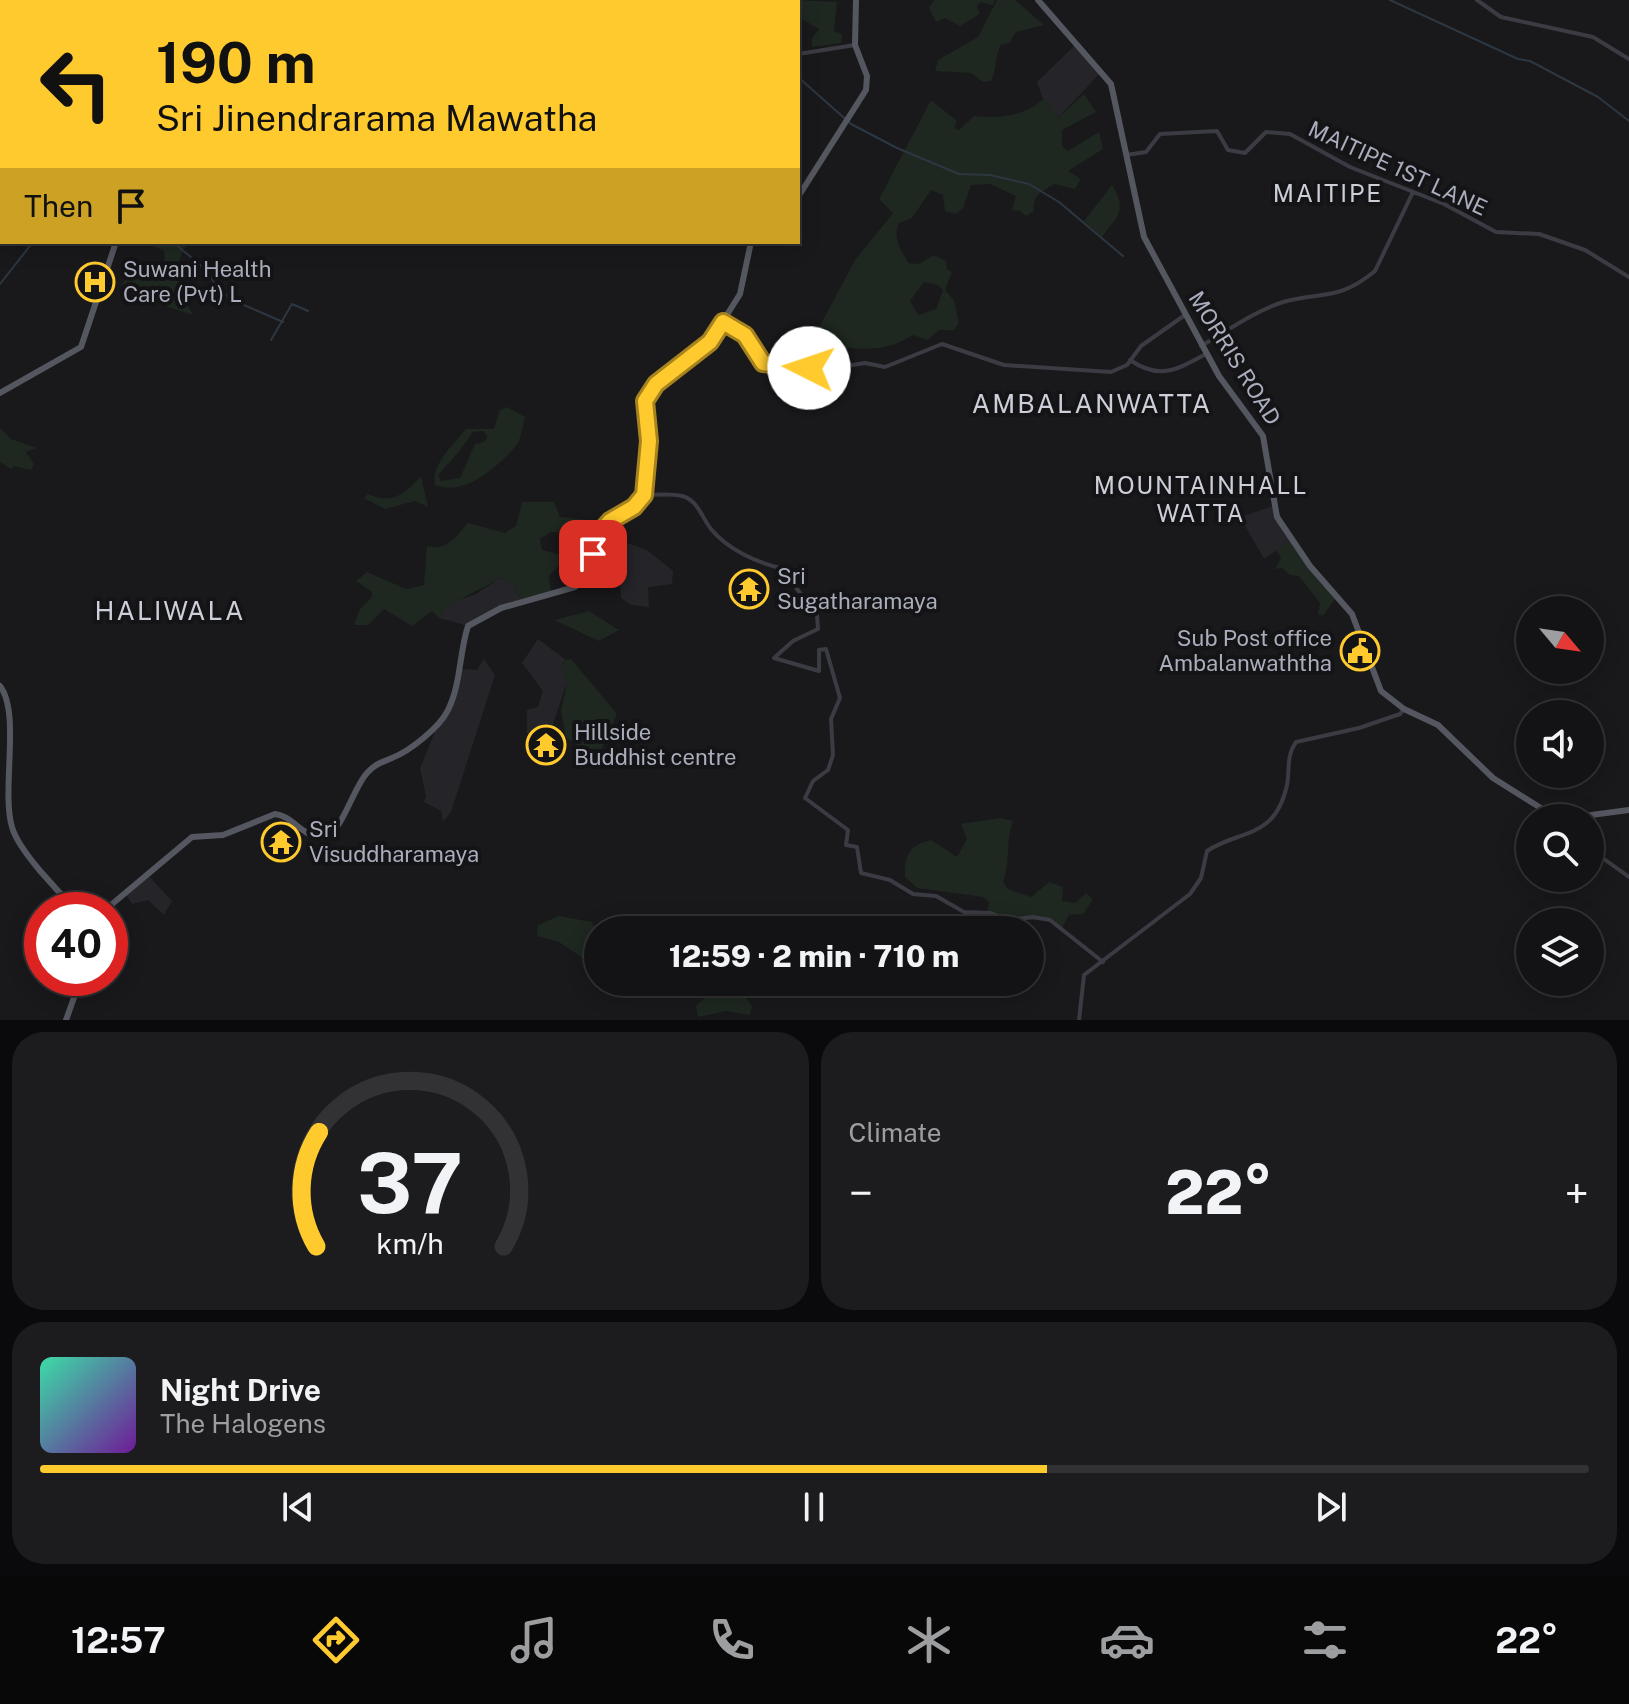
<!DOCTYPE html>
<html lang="en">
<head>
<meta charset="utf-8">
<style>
  :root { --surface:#131315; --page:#1c1c1e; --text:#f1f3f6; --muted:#9d9ea0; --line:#323234; --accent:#ffca2e }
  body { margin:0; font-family:"Public Sans",sans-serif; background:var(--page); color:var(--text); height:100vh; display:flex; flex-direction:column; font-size:30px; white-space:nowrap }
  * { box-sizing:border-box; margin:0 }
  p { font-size:26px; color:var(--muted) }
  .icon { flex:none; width:44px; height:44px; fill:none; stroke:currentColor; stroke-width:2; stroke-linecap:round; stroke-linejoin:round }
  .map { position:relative; height:1020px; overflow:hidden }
  .side { display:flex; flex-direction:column; gap:12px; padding:12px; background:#0a0a0c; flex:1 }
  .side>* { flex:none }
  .banner { position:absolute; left:0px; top:0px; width:800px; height:244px; box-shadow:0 4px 20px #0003,0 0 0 2px var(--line); background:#ffca2e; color:#111; overflow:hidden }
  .needle { width:52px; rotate:119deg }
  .controls { position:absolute; left:1516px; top:596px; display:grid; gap:16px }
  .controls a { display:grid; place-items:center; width:88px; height:88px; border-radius:50%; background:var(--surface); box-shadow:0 4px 20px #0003,0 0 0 2px var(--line); font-size:40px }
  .speed { position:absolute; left:24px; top:892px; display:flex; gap:16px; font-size:40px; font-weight:700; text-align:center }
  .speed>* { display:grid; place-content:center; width:104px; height:104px; border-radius:50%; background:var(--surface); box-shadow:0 4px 20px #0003,0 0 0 2px var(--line); line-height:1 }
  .speed .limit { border:12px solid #d22; background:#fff; color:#111 }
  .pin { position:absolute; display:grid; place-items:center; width:68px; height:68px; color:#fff; margin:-34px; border-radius:16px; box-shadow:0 4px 12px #0006 }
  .me { position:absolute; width:88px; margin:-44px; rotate:274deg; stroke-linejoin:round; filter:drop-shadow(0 0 6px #0008) }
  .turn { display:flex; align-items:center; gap:28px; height:168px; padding:0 24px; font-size:36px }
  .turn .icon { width:104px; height:104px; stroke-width:2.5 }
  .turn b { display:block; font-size:56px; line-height:68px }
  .then { display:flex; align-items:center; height:76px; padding:0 24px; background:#0003; gap:16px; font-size:30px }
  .big { font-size:60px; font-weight:800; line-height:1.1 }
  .side .widget { flex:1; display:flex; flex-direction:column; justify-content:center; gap:12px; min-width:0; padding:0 28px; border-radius:32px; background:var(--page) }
  .side .dial { align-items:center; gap:0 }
  .dial svg { height:208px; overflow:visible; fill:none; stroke:var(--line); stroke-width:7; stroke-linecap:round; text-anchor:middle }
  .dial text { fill:var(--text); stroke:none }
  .song { display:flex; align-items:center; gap:24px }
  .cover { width:96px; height:96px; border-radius:12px; background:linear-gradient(135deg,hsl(160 70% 55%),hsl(280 70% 35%)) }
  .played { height:8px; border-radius:4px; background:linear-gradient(90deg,var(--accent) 65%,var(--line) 65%) }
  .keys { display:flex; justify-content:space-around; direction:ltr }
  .heat { display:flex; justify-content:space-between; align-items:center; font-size:44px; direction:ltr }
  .side .tiles { flex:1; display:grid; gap:12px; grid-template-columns:1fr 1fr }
  .widget:last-child { grid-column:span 2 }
  .trip { position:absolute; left:584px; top:916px; width:460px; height:80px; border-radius:40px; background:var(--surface); box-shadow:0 4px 20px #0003,0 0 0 2px var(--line); font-weight:800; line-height:80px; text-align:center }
  .menu { display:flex; height:128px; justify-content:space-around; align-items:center; background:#080808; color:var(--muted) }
  .menu .icon { width:56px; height:56px }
  .menu .selected { color:var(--accent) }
  .menu b { font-size:36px; color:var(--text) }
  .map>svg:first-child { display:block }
  .built { fill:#252529 }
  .green { fill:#1e2720; fill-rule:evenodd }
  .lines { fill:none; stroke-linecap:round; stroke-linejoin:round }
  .stream { stroke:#2d3741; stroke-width:2 }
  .minor { stroke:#3b3c43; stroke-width:4 }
  .major { stroke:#555760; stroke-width:6 }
  .route-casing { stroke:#a6831e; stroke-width:20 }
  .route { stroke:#ffca2e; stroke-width:14 }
  .labels { text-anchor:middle; stroke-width:8; stroke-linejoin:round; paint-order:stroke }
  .street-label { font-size:22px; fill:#aaaebc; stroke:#141417 }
  .poi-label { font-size:22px; fill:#aaaebc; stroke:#141417; text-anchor:start }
  .neighbourhood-label { font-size:24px; letter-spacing:2px; fill:#ccced8; stroke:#141417 }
  .quarter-label { font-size:26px; letter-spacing:2px; fill:#ccced8; stroke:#141417 }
</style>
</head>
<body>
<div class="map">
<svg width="1629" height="1020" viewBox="0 0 1629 1020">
  <rect width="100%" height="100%" fill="#19191c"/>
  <!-- built -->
  <path class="built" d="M1077,43L1102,71L1059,117L1043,99L1037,82Z
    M1276,505L1291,540L1264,559L1240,517Z
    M624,542L647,550L673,571L672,584L648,587L649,607L632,605L621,598L618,564L610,554Z
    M500,578L512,583L522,603L501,608L468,626L439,618L450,603L476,594Z
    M538,639L566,660L563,663L567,682L551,730L535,738L527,733V710L538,707L543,691L522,663Z
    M484,659L495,675L451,812L443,822L441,811L424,802L426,796L420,768L439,722L449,709L461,669L477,670Z
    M149,876L172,901L164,915L148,900L132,904L125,893Z"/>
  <!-- green -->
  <path class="green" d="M797,0L837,2L834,31L842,34L841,43L812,47V38L819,29L798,17Z
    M934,0H995L993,5L980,2L977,7L980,14L960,26L945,18L936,22L929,8Z
    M997,0H1015L1044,25L1016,32L1009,43L1001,45C994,58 997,69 991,81L983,82L971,73L935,71L938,60L978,37Z
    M1084,94L1096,112L1062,130V146L1068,151L1099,132L1103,149L1068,171L1081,179L1075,189L1054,184C1042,193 1032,194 1034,211L1026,216L1019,210L1012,211L1016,196L990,184L971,185L963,208L956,214L945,211L943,195L931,190L912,218L899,223C892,237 901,251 909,263L919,264L934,255L946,261L947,269L952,272L945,290L954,300L959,323L954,330H939L928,340L913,335C882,355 854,349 819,343L820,326L855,260L893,213L879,199L931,100L957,121L954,128L959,130L974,116C997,119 1026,116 1043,99L1059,117ZM924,282L938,285L943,290L936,309L918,315L910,301Z
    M1112,185C1129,212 1115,218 1102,237L1084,221Z
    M142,242H189C170,266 179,290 193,315L153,302L122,284L133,270L152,278C161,271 168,262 163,250Z
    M507,407L525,417C523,425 521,441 515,447C498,466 465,497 435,485C431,464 454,444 466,429H494L500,410ZM483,431L488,437L484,442L475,444L460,478L441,481L438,475C452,460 462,449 473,432Z
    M0,428L11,439L37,448L26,452L34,464L31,470L14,466L11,469L0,462Z
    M421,476L428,507L415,501L385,509L364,498L368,494C391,505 406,494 421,476Z
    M522,502H554L560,517L588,520L577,533L551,532L540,539L542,550L562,555V562L549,576L552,595L522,603L512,583L500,578C479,591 453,599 439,618L432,611L412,626L384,609L368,625H354L360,609L372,597V592L356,581L367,572L406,589L424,585L427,546C446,551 456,537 468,523L505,533L516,526Z
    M1291,540L1337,596L1323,616L1318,614L1320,603L1299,576L1290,575L1282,568L1275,569L1281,558L1276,550Z
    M589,611L619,630L599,641L554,620Z
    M571,659L617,714L601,750C586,757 578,744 566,738L561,711L567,682L561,669L566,660Z
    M1000,818L1013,821C1005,841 1011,861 1003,882L1008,889L1031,897L1049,882L1063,887L1062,901L1075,903L1086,893L1093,899L1083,914L1069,915L1062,928C1043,913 1026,923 1005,920C1000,919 993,915 987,912L989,902L983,897L917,888L905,877C904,855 910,845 931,840L957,857L967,839L961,824Z
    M559,916L592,922L598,944L584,959L559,942L537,936L538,925Z
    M721,982H748L743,993L752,1006L750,1015L726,1011L698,1017L696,1006Z"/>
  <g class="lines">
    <!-- stream -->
    <path class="stream" d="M722,0L724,2
      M1390,0L1518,59L1530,61L1598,97L1629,121
      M798,77L851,124L897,148L959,174L990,175L1029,184L1059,202L1123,256
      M173,242L206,270L214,282L211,290
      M214,282L230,299L283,322
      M0,284L33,242
      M271,340L292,304L308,311"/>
    <!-- minor -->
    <path class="minor" d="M667,0L668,2
      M1477,0L1501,17L1593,37L1629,59
      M276,2L280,0
      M528,2L531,0
      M798,54L855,45
      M1126,155L1146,152L1160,134L1217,131L1228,150L1245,153L1266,132L1290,134L1350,167L1444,204L1496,232L1539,234L1585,250L1629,277
      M723,322L745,335L763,363L770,365L827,369L865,363L885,367L942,344L1004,365L1111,372L1127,365L1141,346L1185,315
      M1201,346C1227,331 1255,311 1283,302C1323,291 1337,302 1375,271L1413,192
      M1130,360C1160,381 1178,369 1206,354
      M644,495C655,495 671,493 682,496C698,500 702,518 711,529C728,550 758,563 781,568L817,615L818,629L793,641L774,658L819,671V650L826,649L840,698L831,719L833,755L828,770L813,781L805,798L848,830L846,845L857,847L861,873L890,880L913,894L936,896L964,912L991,913L1006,920L1033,917L1050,920L1103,962
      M1590,849L1629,877
      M1079,1020L1084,975L1190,894L1201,878L1207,851C1240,829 1275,840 1287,785C1290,769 1286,756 1296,742L1359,728L1400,714L1404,709"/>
    <!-- major -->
    <path class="major" d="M128,0V2
      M1038,0L1111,84L1144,237L1219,376L1263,436L1277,517L1310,566L1352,614L1381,691L1404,709L1438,725L1493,778L1552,815L1576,817L1629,810
      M798,197L866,90L867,76L855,45L856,0
      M0,393L81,347L116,242
      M0,686C21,713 1,790 12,827C18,850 59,893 77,910
      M105,910L192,837L223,835L275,814C294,816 303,839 324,837C341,835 353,788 367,773C376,763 381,763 392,758C410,751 440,727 448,710C461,684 459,654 468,626L501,608L575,587L587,576L599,533L610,521L638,504L644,495L649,441L645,401L656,384L710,342L740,294L751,242
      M66,1020L81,978"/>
  </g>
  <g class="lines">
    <defs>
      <path id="route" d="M593,554L599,533L610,521L634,507L644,495L649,441L645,401L656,384L710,342L723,322L745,335L763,363L809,368"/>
    </defs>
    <!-- route casing -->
    <use href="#route" class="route-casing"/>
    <!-- route -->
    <use href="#route" class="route"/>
  </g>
  <!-- icons -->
  <defs>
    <symbol id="hospital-ring" viewBox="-11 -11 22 22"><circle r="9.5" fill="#141417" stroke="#ffca2e" stroke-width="1.5"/><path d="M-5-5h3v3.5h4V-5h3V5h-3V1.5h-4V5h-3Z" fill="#ffca2e"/></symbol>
    <symbol id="temple-ring" viewBox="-11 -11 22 22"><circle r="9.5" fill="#141417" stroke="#ffca2e" stroke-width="1.5"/><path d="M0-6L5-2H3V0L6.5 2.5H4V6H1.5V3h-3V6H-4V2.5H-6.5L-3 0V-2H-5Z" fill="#ffca2e"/></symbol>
    <symbol id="civic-ring" viewBox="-11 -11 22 22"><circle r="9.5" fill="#141417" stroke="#ffca2e" stroke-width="1.5"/><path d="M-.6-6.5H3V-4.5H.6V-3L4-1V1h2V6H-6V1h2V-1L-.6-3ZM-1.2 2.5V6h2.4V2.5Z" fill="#ffca2e"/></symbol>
  </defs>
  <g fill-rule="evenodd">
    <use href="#hospital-ring" x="73" y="260" width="44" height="44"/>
    <use href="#temple-ring" x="727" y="567" width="44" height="44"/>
    <use href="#civic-ring" x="1338" y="629" width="44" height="44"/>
    <use href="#temple-ring" x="524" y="723" width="44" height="44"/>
    <use href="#temple-ring" x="259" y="820" width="44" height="44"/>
  </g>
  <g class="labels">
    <!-- street labels -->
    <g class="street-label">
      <text transform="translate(1398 168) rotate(25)" y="8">MAITIPE 1ST LANE</text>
      <text transform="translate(1235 358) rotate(58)" y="8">MORRIS ROAD</text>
    </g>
    <!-- poi labels -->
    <g class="poi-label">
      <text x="123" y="277">Suwani Health<tspan x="123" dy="25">Care (Pvt) L</tspan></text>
      <text x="777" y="584">Sri<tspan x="777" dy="25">Sugatharamaya</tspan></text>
      <text x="1332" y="646" text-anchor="end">Sub Post office<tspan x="1332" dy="25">Ambalanwaththa</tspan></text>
      <text x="574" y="740">Hillside<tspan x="574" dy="25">Buddhist centre</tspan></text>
      <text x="309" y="837">Sri<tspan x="309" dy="25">Visuddharamaya</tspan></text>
    </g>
    <!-- neighbourhood labels -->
    <g class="neighbourhood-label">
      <text x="1328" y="202">MAITIPE</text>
      <text x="1201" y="494">MOUNTAINHALL<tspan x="1201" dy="28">WATTA</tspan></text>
    </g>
    <!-- quarter labels -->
    <g class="quarter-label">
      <text x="1092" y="413">AMBALANWATTA</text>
      <text x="170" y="620">HALIWALA</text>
    </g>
  </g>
</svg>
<div class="controls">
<a><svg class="needle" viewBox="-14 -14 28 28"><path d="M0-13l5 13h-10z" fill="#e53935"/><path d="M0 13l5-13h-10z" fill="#9d9ea0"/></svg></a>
<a><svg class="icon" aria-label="sound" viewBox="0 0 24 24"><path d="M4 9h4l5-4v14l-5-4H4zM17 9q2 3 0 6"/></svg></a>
<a><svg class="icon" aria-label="search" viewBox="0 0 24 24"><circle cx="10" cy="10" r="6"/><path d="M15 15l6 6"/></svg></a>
<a><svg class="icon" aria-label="layers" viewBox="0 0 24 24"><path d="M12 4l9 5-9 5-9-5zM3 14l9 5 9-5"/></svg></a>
</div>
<div class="speed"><div class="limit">40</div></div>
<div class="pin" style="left:593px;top:554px;background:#d93025"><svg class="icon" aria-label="arrive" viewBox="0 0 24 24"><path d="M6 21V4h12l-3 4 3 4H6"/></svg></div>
<svg class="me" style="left:809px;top:368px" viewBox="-20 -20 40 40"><circle r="19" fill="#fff"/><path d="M0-13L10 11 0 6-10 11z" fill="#ffca2e"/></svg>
<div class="trip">12:59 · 2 min · 710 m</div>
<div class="banner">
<div class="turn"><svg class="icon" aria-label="left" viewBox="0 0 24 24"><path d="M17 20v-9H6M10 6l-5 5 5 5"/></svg><div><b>190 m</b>Sri Jinendrarama Mawatha</div></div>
<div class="then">Then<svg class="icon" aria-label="arrive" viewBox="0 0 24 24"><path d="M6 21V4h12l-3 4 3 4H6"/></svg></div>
</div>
</div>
<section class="side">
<div class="tiles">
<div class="widget dial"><svg viewBox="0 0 100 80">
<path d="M14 69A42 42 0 1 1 86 69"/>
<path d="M14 69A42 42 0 0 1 15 25" stroke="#ffca2e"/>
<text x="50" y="56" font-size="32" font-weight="700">37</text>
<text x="50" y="72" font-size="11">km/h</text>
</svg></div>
<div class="widget"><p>Climate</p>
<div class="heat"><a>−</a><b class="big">22°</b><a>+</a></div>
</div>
<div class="widget">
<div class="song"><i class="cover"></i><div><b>Night Drive</b><p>The Halogens</p></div></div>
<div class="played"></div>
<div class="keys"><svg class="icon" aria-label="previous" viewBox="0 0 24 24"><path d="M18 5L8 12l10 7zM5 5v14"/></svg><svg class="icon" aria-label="pause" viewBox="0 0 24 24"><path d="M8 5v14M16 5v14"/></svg><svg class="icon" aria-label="next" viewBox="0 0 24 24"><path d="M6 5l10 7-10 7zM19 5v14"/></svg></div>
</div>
</div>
</section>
<nav class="menu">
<b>12:57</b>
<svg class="icon selected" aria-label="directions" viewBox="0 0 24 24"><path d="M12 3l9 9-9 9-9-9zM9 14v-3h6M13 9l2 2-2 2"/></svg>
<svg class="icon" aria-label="music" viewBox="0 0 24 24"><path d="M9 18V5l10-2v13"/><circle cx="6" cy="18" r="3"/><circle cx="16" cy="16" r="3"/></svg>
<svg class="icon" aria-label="phone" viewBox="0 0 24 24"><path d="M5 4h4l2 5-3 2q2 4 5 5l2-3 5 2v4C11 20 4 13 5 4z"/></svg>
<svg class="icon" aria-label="climate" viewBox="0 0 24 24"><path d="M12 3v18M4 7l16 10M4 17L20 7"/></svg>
<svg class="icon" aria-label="car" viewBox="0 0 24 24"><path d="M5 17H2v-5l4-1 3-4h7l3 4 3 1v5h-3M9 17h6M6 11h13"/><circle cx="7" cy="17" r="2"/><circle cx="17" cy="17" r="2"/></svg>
<svg class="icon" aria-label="filters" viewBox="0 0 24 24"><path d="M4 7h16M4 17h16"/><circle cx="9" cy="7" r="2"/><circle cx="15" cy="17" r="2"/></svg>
<b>22°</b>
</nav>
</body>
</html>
